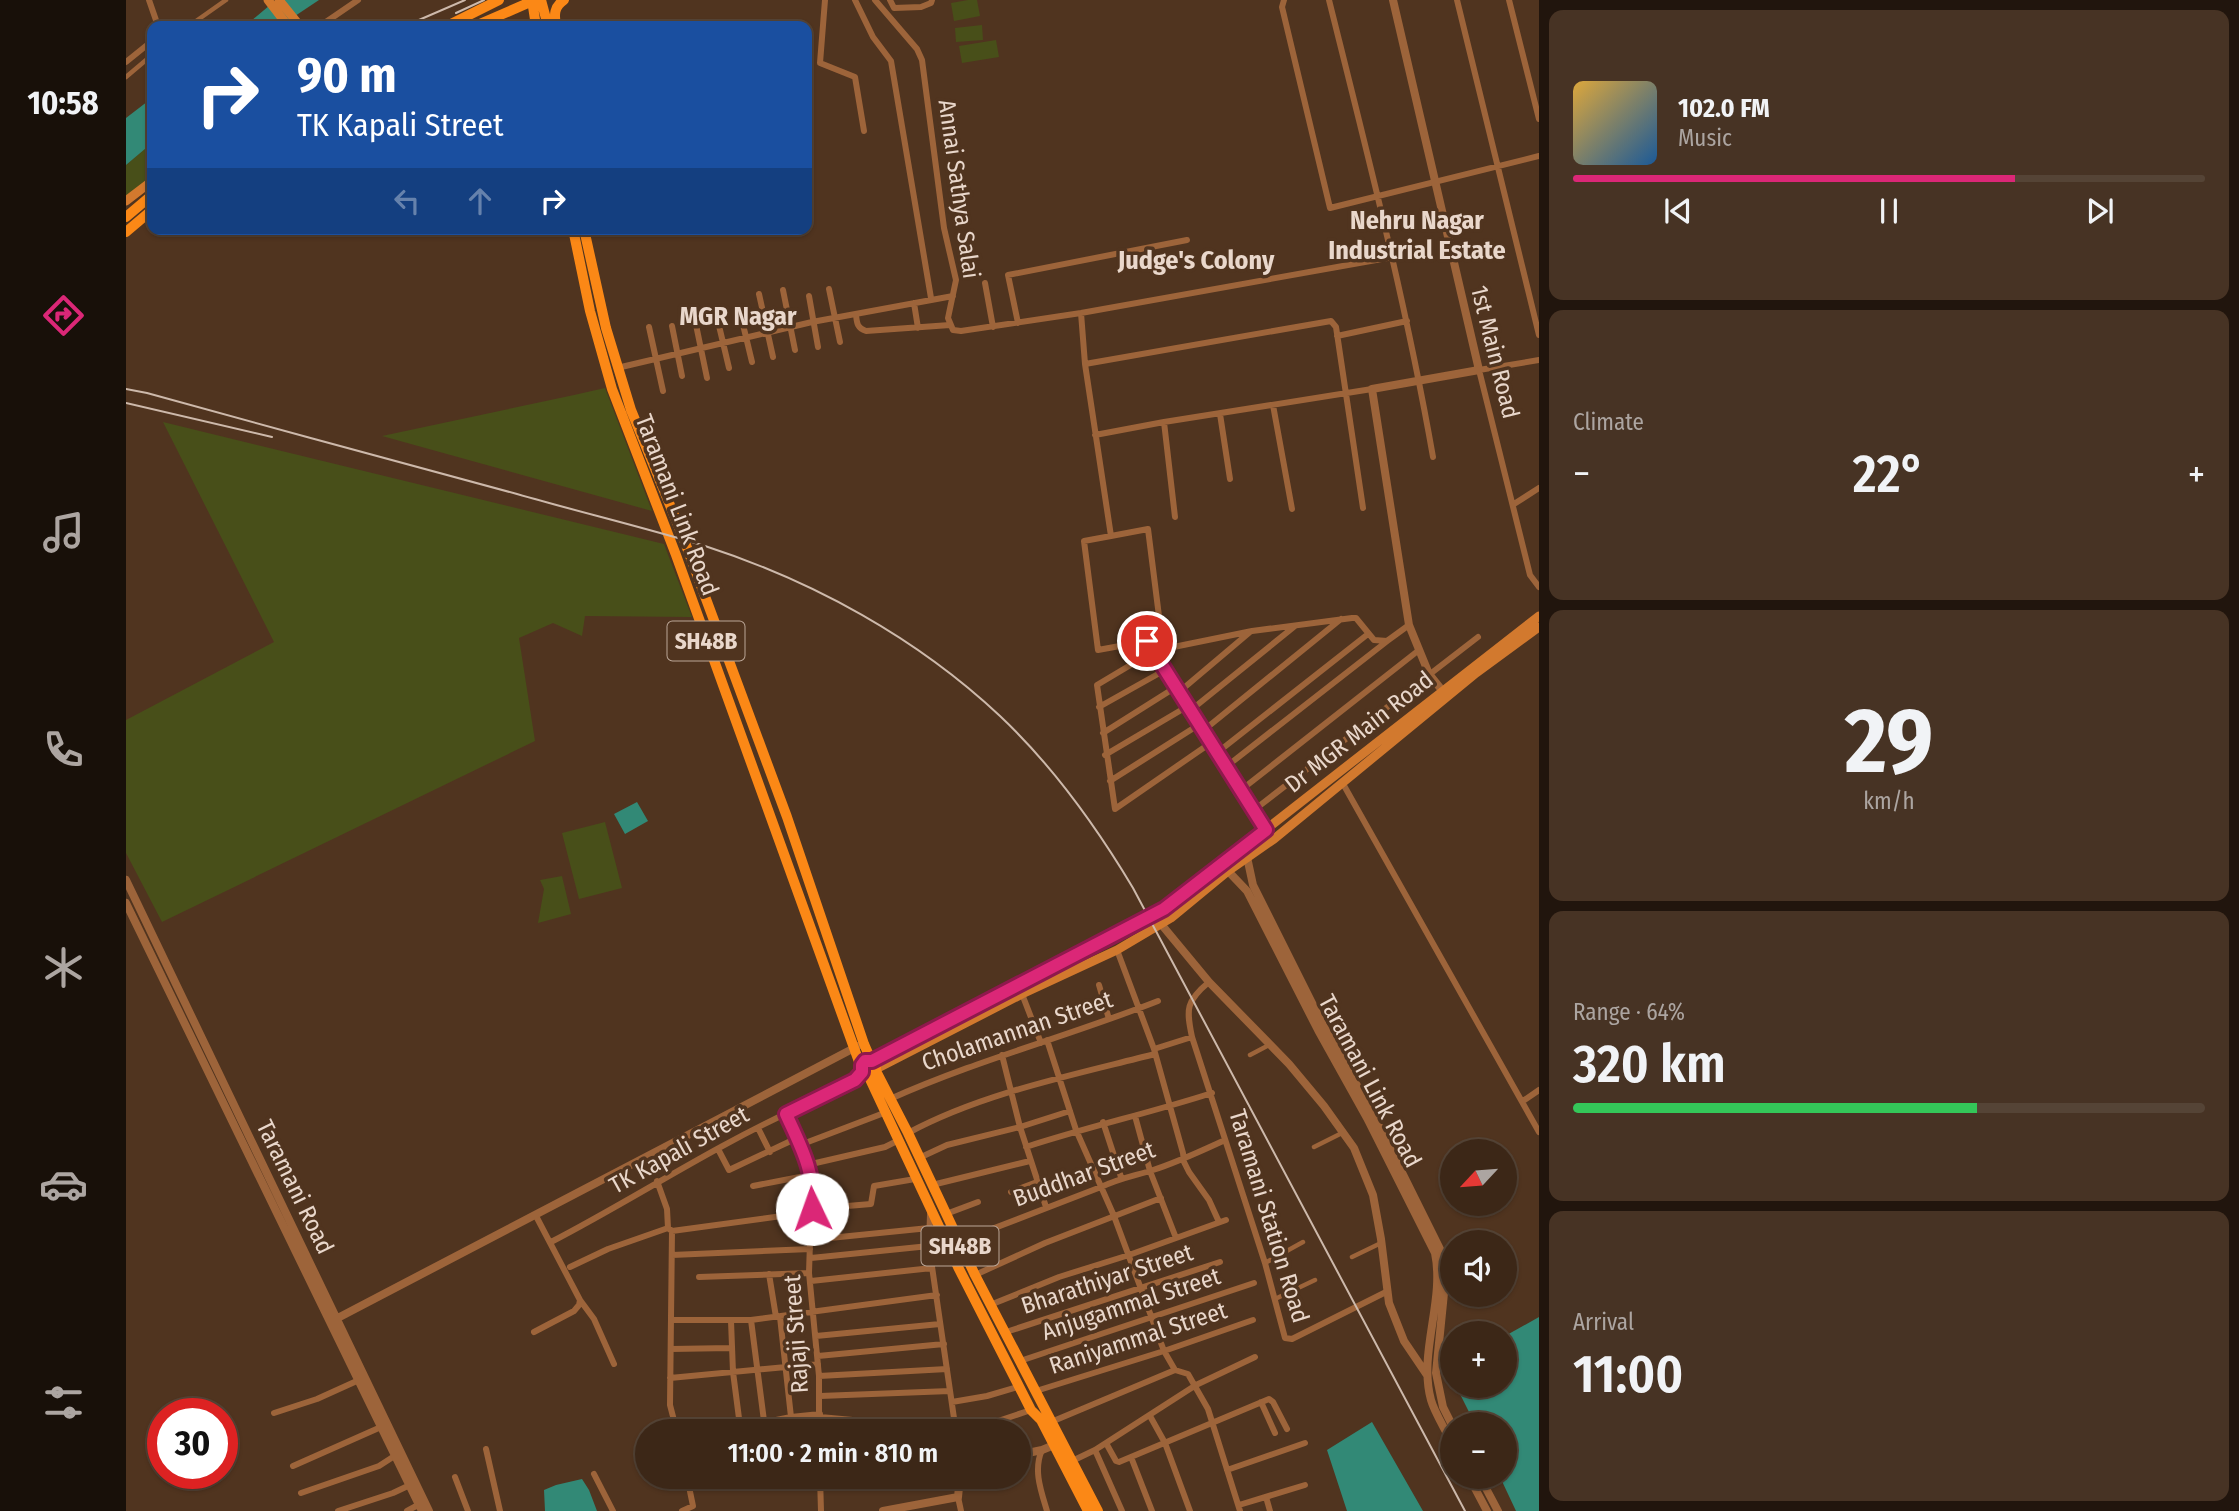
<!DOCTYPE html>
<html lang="en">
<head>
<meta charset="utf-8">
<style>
  :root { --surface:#3c2717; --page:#473324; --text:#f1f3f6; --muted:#aca5a1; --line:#554436; --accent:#db2777 }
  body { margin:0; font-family:"Fira Sans Condensed",sans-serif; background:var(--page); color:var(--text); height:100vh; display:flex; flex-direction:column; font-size:26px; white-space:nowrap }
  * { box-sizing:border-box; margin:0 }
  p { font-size:23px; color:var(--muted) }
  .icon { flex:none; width:38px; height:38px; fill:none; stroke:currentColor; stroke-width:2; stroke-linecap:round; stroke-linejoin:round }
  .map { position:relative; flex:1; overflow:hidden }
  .drawer { display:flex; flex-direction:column; gap:10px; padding:10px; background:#21150d; width:700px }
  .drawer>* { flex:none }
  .guide { position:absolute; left:21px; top:21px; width:665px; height:214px; border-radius:14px; box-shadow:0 2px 5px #0004,0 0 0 2px var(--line); background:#1a4fa0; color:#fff; overflow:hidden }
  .needle { width:46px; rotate:244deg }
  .controls { position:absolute; left:1314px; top:1139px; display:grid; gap:14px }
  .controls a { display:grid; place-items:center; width:77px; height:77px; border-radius:50%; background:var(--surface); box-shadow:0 2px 5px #0004,0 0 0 2px var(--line); font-size:35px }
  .speed { position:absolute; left:21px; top:1398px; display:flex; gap:14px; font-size:35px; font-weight:700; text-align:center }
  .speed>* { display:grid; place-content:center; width:91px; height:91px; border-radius:50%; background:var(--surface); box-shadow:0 2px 5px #0004,0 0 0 2px var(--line); line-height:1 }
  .speed .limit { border:10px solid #d22; background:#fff; color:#111 }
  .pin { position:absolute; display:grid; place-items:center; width:60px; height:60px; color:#fff; margin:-30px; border:4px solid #fff; border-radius:50%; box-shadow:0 2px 7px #0007 }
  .me { position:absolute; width:77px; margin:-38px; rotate:357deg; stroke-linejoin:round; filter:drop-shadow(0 0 5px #0008) }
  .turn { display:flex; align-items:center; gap:24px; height:147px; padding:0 35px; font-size:32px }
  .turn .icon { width:91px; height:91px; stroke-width:2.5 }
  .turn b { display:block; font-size:49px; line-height:60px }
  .lanes { display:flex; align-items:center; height:66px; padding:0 35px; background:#0003; justify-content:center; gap:35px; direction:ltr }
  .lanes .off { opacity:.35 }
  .big { font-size:52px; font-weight:600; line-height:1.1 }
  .drawer .widget { flex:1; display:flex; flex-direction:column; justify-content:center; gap:10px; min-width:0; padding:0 24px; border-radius:14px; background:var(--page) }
  .drawer .dial { align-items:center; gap:0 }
  .dial b { font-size:91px; line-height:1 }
  .song { display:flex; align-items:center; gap:21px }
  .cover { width:84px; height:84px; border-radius:10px; background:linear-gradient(135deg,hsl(40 70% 55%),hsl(210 70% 35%)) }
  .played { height:7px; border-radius:4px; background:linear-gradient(90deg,var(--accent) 70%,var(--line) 70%) }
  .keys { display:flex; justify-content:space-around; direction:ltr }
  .heat { display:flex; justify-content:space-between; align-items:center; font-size:38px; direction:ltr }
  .charge { height:10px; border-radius:5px; background:linear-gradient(90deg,#34c759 64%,var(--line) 0) }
  .trip { position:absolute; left:509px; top:1419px; width:396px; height:70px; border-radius:35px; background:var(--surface); box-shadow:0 2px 5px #0004,0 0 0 2px var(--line); font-weight:600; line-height:70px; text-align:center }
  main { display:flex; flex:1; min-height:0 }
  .tabs { display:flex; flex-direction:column; width:126px; justify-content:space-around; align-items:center; background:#181009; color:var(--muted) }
  .tabs .icon { width:49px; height:49px }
  .tabs .current { color:var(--accent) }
  .tabs b { font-size:32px; color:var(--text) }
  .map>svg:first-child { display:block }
  .green { fill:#484f19 }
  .water { fill:#328976 }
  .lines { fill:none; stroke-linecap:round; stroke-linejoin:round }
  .pedestrian { stroke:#9d643a; stroke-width:4.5 }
  .minor { stroke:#9d643a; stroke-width:6 }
  .tertiary { stroke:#9d643a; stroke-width:8 }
  .secondary { stroke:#d2792e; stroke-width:9 }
  .primary { stroke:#fb8816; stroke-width:10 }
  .rail { stroke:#cdb9ab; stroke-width:2 }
  .route-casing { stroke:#8e194d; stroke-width:18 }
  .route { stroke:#db2777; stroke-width:12 }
  .labels { text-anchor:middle; stroke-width:7; stroke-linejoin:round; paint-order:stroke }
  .shield { fill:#50341f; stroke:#bba697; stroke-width:2 }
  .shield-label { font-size:23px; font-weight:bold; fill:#e9d7cb }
  .street-label { font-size:24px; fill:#e9d7cb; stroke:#50341f }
  .neighbourhood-label { font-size:26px; font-weight:bold; fill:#e9d7cb; stroke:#50341f }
</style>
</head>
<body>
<main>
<nav class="tabs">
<b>10:58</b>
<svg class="icon current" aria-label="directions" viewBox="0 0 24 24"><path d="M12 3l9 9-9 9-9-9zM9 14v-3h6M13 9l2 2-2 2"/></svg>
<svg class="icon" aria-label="music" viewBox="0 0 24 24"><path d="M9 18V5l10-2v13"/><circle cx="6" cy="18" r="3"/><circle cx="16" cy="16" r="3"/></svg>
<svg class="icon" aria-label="phone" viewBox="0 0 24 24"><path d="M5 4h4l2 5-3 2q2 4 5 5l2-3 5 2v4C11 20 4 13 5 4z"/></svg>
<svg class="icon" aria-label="climate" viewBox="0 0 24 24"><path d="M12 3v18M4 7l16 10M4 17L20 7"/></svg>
<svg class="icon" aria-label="car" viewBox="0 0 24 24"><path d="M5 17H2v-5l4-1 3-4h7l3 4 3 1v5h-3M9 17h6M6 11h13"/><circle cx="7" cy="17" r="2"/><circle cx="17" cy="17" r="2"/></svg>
<svg class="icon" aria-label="filters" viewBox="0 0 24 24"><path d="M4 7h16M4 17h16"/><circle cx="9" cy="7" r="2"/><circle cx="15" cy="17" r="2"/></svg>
</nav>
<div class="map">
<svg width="1413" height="1511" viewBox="0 0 1413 1511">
  <rect width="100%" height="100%" fill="#50341f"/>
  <!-- green -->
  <path class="green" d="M842,0H851L854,16L828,21L825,3Z
    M856,25L857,40L830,42L829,28Z
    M870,40L873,57L836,63L833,46Z
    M26,143V176L0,196V165Z
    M479,388L526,511L256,436L448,395Z
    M37,422L538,544L566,617L459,616L456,636L427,623L393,638L409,741L36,922L0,853V720L148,642Z
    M479,822L496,888L453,899L436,833Z
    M436,876L445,914L412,923L418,889L414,880Z"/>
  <!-- water -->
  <path class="water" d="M150,0H193L154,26H119Z
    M26,98V143L0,165V118Z
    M511,802L522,821L499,834L488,814Z
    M1413,1317V1511H1390L1374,1477H1379V1424H1349L1330,1386H1379V1336Z
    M1246,1422L1297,1511H1221L1201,1450Z
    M456,1479L463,1490L471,1511H419L418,1490L430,1485Z"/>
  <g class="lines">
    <!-- pedestrian -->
    <path class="pedestrian" d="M63,26L100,0
      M0,77L26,55
      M1124,1055L1143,1045
      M1188,1147L1216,1133
      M1226,1257L1255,1243
      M1139,1263L1177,1242
      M1149,1299L1189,1280"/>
    <!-- minor -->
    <path class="minor" d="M23,0L32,26
      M699,0L694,63L729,77L738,131
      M729,0L747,37L765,61L805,298
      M749,0L791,49L796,60L818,228L830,280L822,318L827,330L835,331L955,313L1267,257
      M764,0L768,8L795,7L805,3L806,0
      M1158,0L1156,7L1204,208L1413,156
      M1203,0C1241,152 1280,303 1307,457
      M1331,0L1413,335
      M1383,0L1413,119
      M194,26L232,0
      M0,62L26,41
      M859,283L867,327
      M703,289L714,342
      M657,290L669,350
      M633,294L647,357
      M683,296L692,347
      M788,303L792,328
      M613,308L626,362
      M590,313L603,368
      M955,313L959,364L985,536L958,541L972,650L1021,641L1028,651L971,685L989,809L1086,742
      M730,315C731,323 731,328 740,331L824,325
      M569,320L581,378
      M892,323L882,275L1061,240
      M546,326L556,376
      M523,327L537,391
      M1211,336L1281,321
      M1413,360L1353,370L1404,575L1413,587
      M959,364L1205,321L1210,327L1237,508
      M491,368L686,322L827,296
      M1147,405L1166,509
      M1094,414L1104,479
      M1038,422L1049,517
      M969,435L1038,422L1246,389
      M1388,504L1413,488
      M985,536L1022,529L1037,648
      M1053,692L1124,632
      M973,707L1039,670
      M1065,710L1169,626
      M1078,730L1215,619
      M977,733L1050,687
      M1092,752L1242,634
      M979,755L1062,706
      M1101,766L1260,642
      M984,781L1074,724
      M1216,782L1413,1132
      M1115,790L1293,650
      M1128,810L1352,637
      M1148,839L1028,651L1126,631L1226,618H1230L1248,640L1261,641L1283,625
      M991,950L1028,1049L1057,1153L1058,1162L1063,1172L1083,1200L1093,1222
      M1083,982C1060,1001 1060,1009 1066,1037L1139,1263L1159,1338L1166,1339L1262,1291
      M973,985L983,1019
      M896,994L915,1043
      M921,1040L950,1130L988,1216L1038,1351L1049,1370
      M1028,1049L1066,1037
      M876,1055L894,1127L920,1207
      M764,1099C851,1060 943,1036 1032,1001
      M1397,1101L1413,1090
      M660,1114L674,1145L688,1189L685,1212L683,1273L693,1376V1432
      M1009,1116L1024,1171L1050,1238
      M977,1122L995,1177
      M632,1128L644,1152
      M782,1133C856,1093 947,1075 1029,1054
      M674,1145L758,1113
      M900,1147C961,1127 1024,1113 1086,1093
      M592,1149L603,1170L671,1138
      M793,1158L821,1145L894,1127L944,1111
      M681,1165L759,1147L771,1141
      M531,1181L541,1209L542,1228L546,1231L544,1405L551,1432
      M806,1185L904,1161
      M627,1186L684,1175
      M885,1192L911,1182
      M686,1209L745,1204L748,1186L789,1179
      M804,1214L803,1246L830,1432
      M820,1214L852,1202
      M546,1231L685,1212
      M684,1240L803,1228
      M425,1242C508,1199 586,1147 672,1108C692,1099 723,1091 736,1071
      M832,1242L975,1187C994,1178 1008,1176 1027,1170C1052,1162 1075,1151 1099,1140
      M546,1255L684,1249
      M685,1258L803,1246
      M444,1267L482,1249L542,1228
      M643,1274L650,1317
      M849,1275L919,1243L1035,1198
      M573,1277L683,1273
      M685,1281L806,1268
      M454,1300L468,1319L488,1364
      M864,1305L933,1277L1003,1255L1100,1220
      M654,1317L665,1417
      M546,1320H625L811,1295
      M625,1320L638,1421
      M605,1321L607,1372L614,1426
      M408,1332L448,1311L453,1305L454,1300L410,1216
      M880,1332L1094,1262
      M690,1336L814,1324
      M545,1349L605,1348
      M692,1356L818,1344
      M894,1361L1128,1283
      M1049,1370L1062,1374L1082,1409L1114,1511
      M693,1376L821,1369
      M544,1378L692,1364
      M910,1391L1038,1351L1127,1320
      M694,1396L824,1391
      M826,1402L861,1396L892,1387
      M1135,1402L1149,1433
      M148,1413L191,1399L233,1380
      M1024,1416L1039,1443L1064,1511
      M694,1417L803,1427L872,1421L905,1410
      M925,1422L1049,1370
      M589,1432L665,1417L694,1414
      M980,1443L990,1461L993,1462L1143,1399L1147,1402L1161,1429
      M360,1449L374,1511
      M916,1450C907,1470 915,1491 921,1511
      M969,1450L996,1511
      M1005,1457L1026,1511
      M946,1461L969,1450L1070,1385L1129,1357
      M167,1466L255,1427
      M1101,1470L1179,1443
      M468,1474L487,1511
      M329,1477L342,1511
      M694,1477L695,1511
      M694,1485L773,1477
      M175,1493L253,1466L270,1455
      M832,1497L835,1511
      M1140,1497L1144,1511
      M1113,1505L1179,1485
      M212,1511L267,1493L284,1485
      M281,1511L292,1505
      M556,1511L567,1506L561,1477"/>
    <!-- tertiary -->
    <path class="tertiary" d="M1267,0L1353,370L1246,389L1283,625L1303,674L1319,694
      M1121,857L1127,885L1198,1027L1247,1114L1315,1251L1320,1273L1310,1373L1317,1407L1326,1425
      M1102,871L1121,891L1192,1030L1241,1118L1309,1253C1319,1301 1292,1352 1305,1400C1309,1414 1320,1430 1326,1444
      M0,880L303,1511
      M0,903L296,1511
      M1030,913L1035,924L1083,982L1163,1064L1198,1106L1228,1148L1247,1195L1255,1239L1263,1303L1278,1341L1301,1375
      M206,1321L732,1046
      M892,1455L916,1450L933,1443
      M1343,1477L1361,1511
      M1354,1477L1372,1511
      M757,1511L832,1497L834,1477"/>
    <!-- secondary -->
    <path class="secondary" d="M142,0L162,26
      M153,0L174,26
      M0,201L26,181
      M746,1061L1038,909L1413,616
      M750,1069L896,994L991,950L1045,918L1102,871L1148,839L1350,673L1413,627"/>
    <!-- primary -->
    <path class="primary" d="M406,0L410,26
      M415,0L422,26
      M358,25L389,24L393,26
      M321,26L373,0
      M349,26L409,0
      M430,26C428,14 428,7 438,0
      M0,217L26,195
      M447,229L464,311L486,389L550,555L736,1070L740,1074L746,1075L750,1071V1065L745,1060L738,1044L661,817L557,537L505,410L480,328L458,229
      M0,232L26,210
      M750,1071L782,1133L849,1275L972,1511
      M742,1075L832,1267L905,1410L915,1420L962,1511"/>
    <!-- rail -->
    <path class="rail" d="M330,13L358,0
      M279,26L339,0
      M0,389L21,393C144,427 268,461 391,494C453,512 517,527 579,546C687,581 791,638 874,716C927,766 970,826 1007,888L1339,1511
      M0,403L146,437"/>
  </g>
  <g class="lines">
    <defs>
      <path id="route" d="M686,1209C690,1173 674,1145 660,1114L729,1080L736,1072V1065L739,1061H746L1038,909L1140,830L1021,641"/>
    </defs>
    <!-- route casing -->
    <use href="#route" class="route-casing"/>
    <!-- route -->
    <use href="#route" class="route"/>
  </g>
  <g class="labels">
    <!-- shield labels -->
    <g class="shield">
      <rect x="541.5" y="621.5" width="77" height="39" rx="5"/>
      <rect x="795.5" y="1226.5" width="77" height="39" rx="5"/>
    </g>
    <g class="shield-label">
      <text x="580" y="649">SH48B</text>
      <text x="834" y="1254">SH48B</text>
    </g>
    <!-- street labels -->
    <g class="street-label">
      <text transform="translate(833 189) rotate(82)" y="8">Annai Sathya Salai</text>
      <text transform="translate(1369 352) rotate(76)" y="8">1st Main Road</text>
      <text transform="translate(551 505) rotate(69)" y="8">Taramani Link Road</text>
      <text transform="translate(1233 732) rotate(-38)" y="8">Dr MGR Main Road</text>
      <text transform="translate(891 1031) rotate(-19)" y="8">Cholamannan Street</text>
      <text transform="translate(1244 1081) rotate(62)" y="8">Taramani Link Road</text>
      <text transform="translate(553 1150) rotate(-29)" y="8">TK Kapali Street</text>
      <text transform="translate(958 1174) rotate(-20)" y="8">Buddhar Street</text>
      <text transform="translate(169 1187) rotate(64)" y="8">Taramani Road</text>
      <text transform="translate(1143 1216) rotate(73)" y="8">Taramani Station Road</text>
      <text transform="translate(981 1279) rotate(-18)" y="8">Bharathiyar Street</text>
      <text transform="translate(1005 1304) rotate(-18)" y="8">Anjugammal Street</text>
      <text transform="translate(670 1334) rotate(-94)" y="8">Rajaji Street</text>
      <text transform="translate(1012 1338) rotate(-18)" y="8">Raniyammal Street</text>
    </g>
    <!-- neighbourhood labels -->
    <g class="neighbourhood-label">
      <text x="1291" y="229">Nehru Nagar<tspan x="1291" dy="30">Industrial Estate</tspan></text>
      <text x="1070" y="269">Judge's Colony</text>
      <text x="612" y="325">MGR Nagar</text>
    </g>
  </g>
</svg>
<div class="controls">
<a><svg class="needle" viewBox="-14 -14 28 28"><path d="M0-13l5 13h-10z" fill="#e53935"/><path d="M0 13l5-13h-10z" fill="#aca5a1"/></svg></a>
<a><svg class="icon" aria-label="sound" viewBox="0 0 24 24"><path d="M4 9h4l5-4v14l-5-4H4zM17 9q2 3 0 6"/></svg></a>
<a>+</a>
<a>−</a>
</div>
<div class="speed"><div class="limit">30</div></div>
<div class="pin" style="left:1021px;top:641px;background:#d93025"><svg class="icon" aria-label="arrive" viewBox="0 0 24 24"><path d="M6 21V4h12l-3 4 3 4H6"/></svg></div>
<svg class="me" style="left:686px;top:1209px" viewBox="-20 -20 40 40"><circle r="19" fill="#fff"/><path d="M0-13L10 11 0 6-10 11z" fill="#db2777"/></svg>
<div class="trip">11:00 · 2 min · 810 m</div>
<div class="guide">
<div class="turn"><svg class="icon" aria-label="right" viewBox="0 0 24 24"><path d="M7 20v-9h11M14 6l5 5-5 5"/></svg><div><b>90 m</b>TK Kapali Street</div></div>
<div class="lanes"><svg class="icon off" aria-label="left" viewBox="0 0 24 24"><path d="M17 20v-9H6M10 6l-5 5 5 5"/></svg><svg class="icon off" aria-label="ahead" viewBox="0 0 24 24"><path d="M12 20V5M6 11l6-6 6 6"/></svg><svg class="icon" aria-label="right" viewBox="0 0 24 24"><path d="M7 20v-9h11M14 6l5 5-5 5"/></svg></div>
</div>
</div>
<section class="drawer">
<div class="widget">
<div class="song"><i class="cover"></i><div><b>102.0 FM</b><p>Music</p></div></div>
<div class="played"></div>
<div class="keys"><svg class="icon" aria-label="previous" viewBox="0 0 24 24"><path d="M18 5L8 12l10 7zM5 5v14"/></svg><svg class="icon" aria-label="pause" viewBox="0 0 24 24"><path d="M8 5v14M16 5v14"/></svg><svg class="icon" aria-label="next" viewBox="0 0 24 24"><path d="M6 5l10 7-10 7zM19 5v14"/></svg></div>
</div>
<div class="widget"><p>Climate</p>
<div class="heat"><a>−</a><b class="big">22°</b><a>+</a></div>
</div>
<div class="widget dial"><b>29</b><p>km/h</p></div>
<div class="widget"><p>Range · 64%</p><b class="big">320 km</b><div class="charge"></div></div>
<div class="widget"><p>Arrival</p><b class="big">11:00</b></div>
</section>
</main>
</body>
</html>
